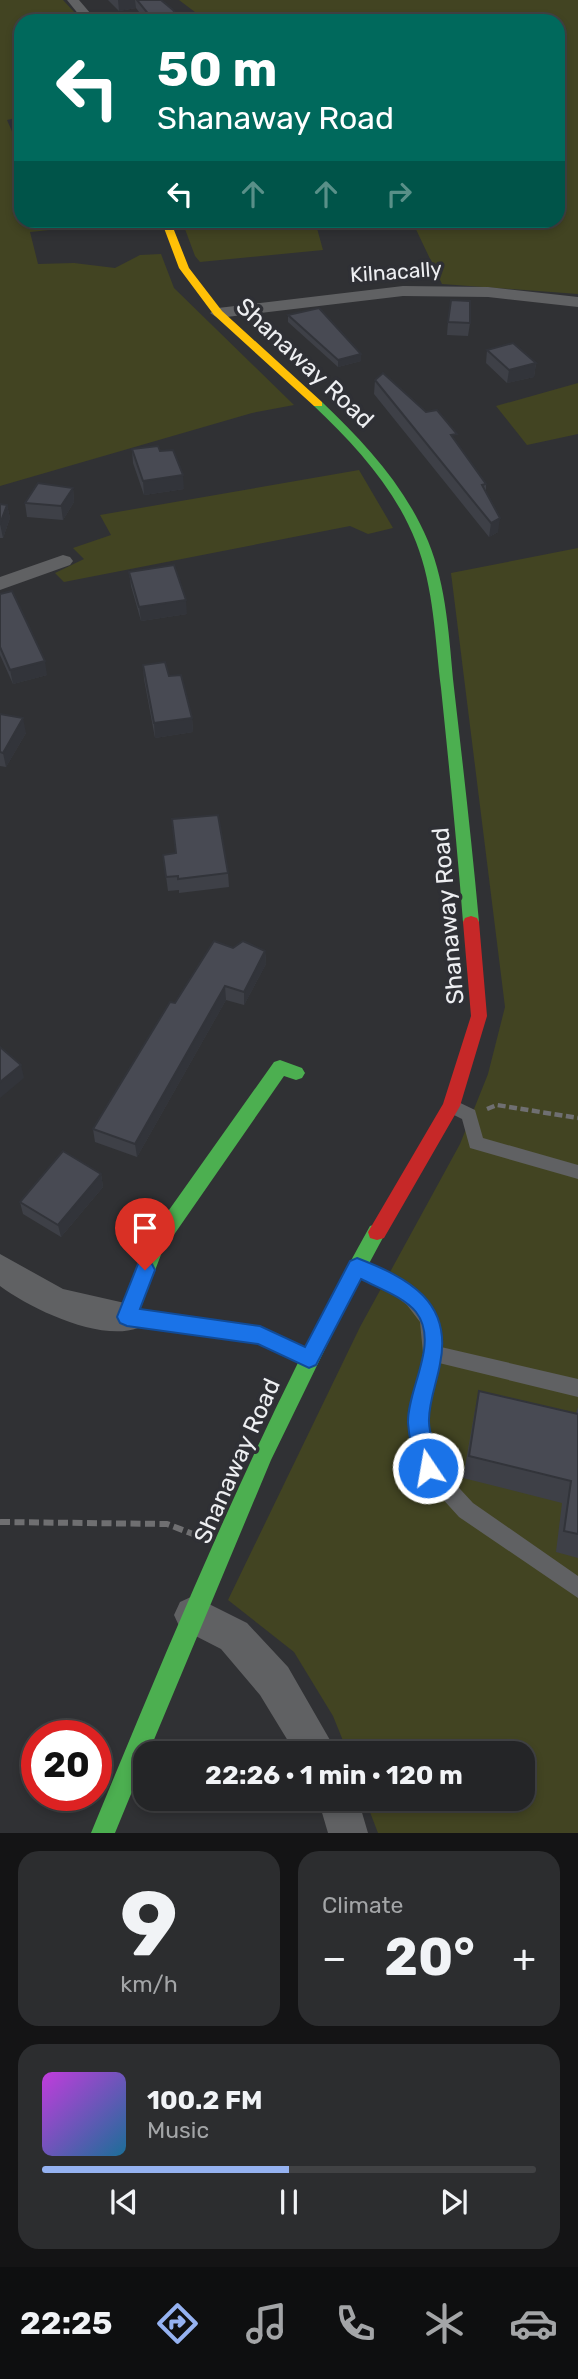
<!DOCTYPE html>
<html lang="en">
<head>
<meta charset="utf-8">
<style>
  :root { --surface:#242527; --page:#2c2d2f; --text:#f1f3f6; --muted:#a3a5a7; --line:#414244; --accent:#95b2f1 }
  body { margin:0; font-family:Rubik,sans-serif; background:var(--page); color:var(--text); height:100vh; display:flex; flex-direction:column; font-size:26px; white-space:nowrap }
  * { box-sizing:border-box; margin:0 }
  p { font-size:23px; color:var(--muted) }
  .icon { flex:none; width:38px; height:38px; fill:none; stroke:currentColor; stroke-width:2; stroke-linecap:round; stroke-linejoin:round }
  .map { position:relative; height:1833px; overflow:hidden }
  .details { display:flex; flex-direction:column; gap:18px; padding:18px; background:#141415; flex:1 }
  .details>* { flex:none }
  .top-card { position:absolute; left:14px; top:14px; width:551px; height:214px; border-radius:21px; box-shadow:0 4px 10px #0003,0 0 0 2px var(--line); background:#00695c; color:#fff; overflow:hidden }
  .speed { position:absolute; left:21px; top:1720px; display:flex; gap:14px; font-size:35px; font-weight:700; text-align:center }
  .speed>* { display:grid; place-content:center; width:91px; height:91px; border-radius:50%; background:var(--surface); box-shadow:0 4px 10px #0003,0 0 0 2px var(--line); line-height:1 }
  .speed .limit { border:10px solid #d22; background:#fff; color:#111 }
  .pin { position:absolute; display:grid; place-items:center; width:60px; height:60px; color:#fff; margin:-72px -30px; border-radius:50% 50% 50% 0; rotate:-45deg; box-shadow:0 0 7px #0007 }
  .pin .icon { rotate:45deg }
  .me { position:absolute; width:77px; margin:-38px; rotate:348deg; stroke-linejoin:round; filter:drop-shadow(0 0 5px #0008) }
  .turn { display:flex; align-items:center; gap:24px; height:147px; padding:0 28px; font-size:32px }
  .turn .icon { width:91px; height:91px; stroke-width:2.5 }
  .turn b { display:block; font-size:49px; line-height:60px }
  .lanes { display:flex; align-items:center; height:66px; padding:0 28px; background:#0003; justify-content:center; gap:35px; direction:ltr }
  .lanes .off { opacity:.35 }
  .big { font-size:52px; font-weight:700; line-height:1.1 }
  .details .tile { flex:1; display:flex; flex-direction:column; justify-content:center; gap:10px; min-width:0; padding:0 24px; border-radius:21px; background:var(--page) }
  .details .dial { align-items:center; gap:0 }
  .dial b { font-size:91px; line-height:1 }
  .song { display:flex; align-items:center; gap:21px }
  .cover { width:84px; height:84px; border-radius:10px; background:linear-gradient(135deg,hsl(290 70% 55%),hsl(200 70% 35%)) }
  .played { height:7px; border-radius:4px; background:linear-gradient(90deg,var(--accent) 50%,var(--line) 50%) }
  .keys { display:flex; justify-content:space-around; direction:ltr }
  .heat { display:flex; justify-content:space-between; align-items:center; font-size:38px; direction:ltr }
  .details .tiles { flex:1; display:grid; gap:18px; grid-template-columns:1fr 1fr }
  .tile:last-child { grid-column:span 2 }
  .trip { position:absolute; left:133px; top:1741px; width:402px; height:70px; border-radius:21px; background:var(--surface); box-shadow:0 4px 10px #0003,0 0 0 2px var(--line); font-weight:700; line-height:70px; text-align:center }
  .tabs { display:flex; height:112px; justify-content:space-around; align-items:center; background:#0e0f10; color:var(--muted) }
  .tabs .icon { width:49px; height:49px }
  .tabs .on { color:var(--accent) }
  .tabs b { font-size:32px; color:var(--text) }
  .map>svg:first-child { display:block }
  .green { fill:#424422 }
  .lines { fill:none; stroke-linecap:round; stroke-linejoin:round }
  .path-far1 { stroke:#6f6f71; stroke-width:4.5; stroke-dasharray:8 3.5; stroke-linecap:butt }
  .path { stroke:#6f6f71; stroke-width:6; stroke-dasharray:10 4.5; stroke-linecap:butt }
  .lane { fill:#606163; fill-rule:evenodd }
  .street { fill:#606163; fill-rule:evenodd }
  .fast { fill:#4caf50; fill-rule:evenodd }
  .slow { fill:#ffc107; fill-rule:evenodd }
  .jam { fill:#c62828; fill-rule:evenodd }
  .wall { fill:#3e4047 }
  .shaded-wall { fill:#32343a }
  .building { fill:#484a53; stroke:#32343a; stroke-width:2 }
  .route { fill:#1a73e8; stroke:#114b97; stroke-width:2 }
  .labels { text-anchor:middle; stroke-width:7; stroke-linejoin:round; paint-order:stroke }
  .far-street-label { font-size:21px; fill:#edeef1; stroke:#2f3035 }
  .street-label { font-size:24px; fill:#edeef1; stroke:#2f3035 }
</style>
</head>
<body>
<div class="map">
<svg width="578" height="1833" viewBox="0 0 578 1833">
  <rect width="100%" height="100%" fill="#303134"/>
  <!-- green -->
  <path class="green" d="M0,0H63L76,14L44,17L45,21H21V117L7,120L18,145L21,146V173L13,174L21,203V220L139,221L30,232L38,264L74,263L115,268L140,255L161,254L174,288L294,405L252,413L0,486Z
    M179,0H578V294L442,284L412,221L558,220V21H258L235,13L203,18Z
    M182,221H315L323,250L200,262L195,256Z
    M578,383V434L527,445L496,406Z
    M359,470L393,528L368,534L350,526L64,582L55,573L84,559L73,548L111,535L100,515Z
    M578,548V1833H378L365,1799H523V1754L348,1753L333,1716L294,1652L228,1600L360,1327L460,1144L488,1074L505,1007L451,573Z"/>
  <g class="lines">
    <!-- path-far1 -->
    <path class="path-far1" d="M487,1109L497,1105L578,1118"/>
    <!-- path -->
    <path class="path" d="M0,1522L167,1524L193,1534"/>
    <!-- lane -->
    <path class="lane" d="M452,1099L475,1110L483,1138L578,1165V1179L470,1148L462,1119L446,1111L444,1106L446,1101Z
      M361,1261C403,1277 439,1297 441,1347L578,1379V1397L439,1363L427,1422L436,1463L473,1503L578,1576V1598L459,1517L421,1475L409,1422L423,1353L420,1322L407,1305L397,1297L355,1274L353,1269L355,1264Z"/>
    <!-- street -->
    <path class="street" d="M67,0H79L97,21H84Z
      M403,286L488,287L578,297V307L488,297L403,296L218,318L210,313L218,308Z
      M63,555L70,557L73,561L70,565L0,590V577Z
      M0,1254L63,1289L138,1306L143,1317L138,1328C100,1342 31,1309 0,1286Z
      M193,1596L247,1623L288,1667L338,1754H296L260,1695L221,1649L180,1628L174,1615L180,1602Z
      M318,1799H358L368,1833H328Z"/>
    <!-- fast -->
    <path class="fast" d="M314,402H322C364,442 405,486 428,541C447,587 449,639 454,688C463,766 472,844 479,922L477,926H465L463,922C457,844 449,766 441,688C435,639 434,588 416,542C395,488 355,445 314,406Z
      M280,1060L302,1068L305,1073L302,1078L296,1080L284,1076L162,1252L140,1310L222,1321L229,1323L232,1330L229,1337L222,1339L120,1323L117,1317L147,1241L274,1062Z
      M377,1224L384,1226L386,1232L344,1310L271,1460L148,1754H145V1760L115,1833H91C176,1627 261,1421 370,1226Z"/>
    <!-- slow -->
    <path class="slow" d="M161,220H170L189,268L222,311L322,402V406H314L214,315L179,268Z"/>
    <!-- jam -->
    <path class="jam" d="M471,916L477,918L479,922L487,1016L460,1106L384,1238L377,1240L370,1238L368,1232L443,1104L471,1016L463,922L465,918Z
      M222,1321L260,1326L316,1352L319,1359L316,1366L309,1368L258,1344L215,1337L212,1330L215,1323Z"/>
  </g>
  <!-- wall -->
  <path class="wall" d="M108,0H161L182,21H146L136,8L119,11Z
    M288,315L361,361L338,367L288,322Z
    M448,322L470,323L468,336L447,335Z
    M487,350L536,363L534,377L507,383L486,363Z
    M375,380L456,442L486,484V491L498,532L489,537L374,394Z
    M132,449L160,451L184,489L144,495L133,463Z
    M73,488L74,502L63,520L27,517L25,503Z
    M0,504L7,505L10,518L3,538H0Z
    M129,572L187,614L141,621L131,586Z
    M0,594L47,675L13,684L0,655Z
    M143,665L169,676L192,718L193,732L155,738L144,679Z
    M0,714L26,733L6,767L0,766Z
    M165,869L228,873L229,887L179,893V890L168,891Z
    M233,948L265,951L266,964L244,1005L226,1000L137,1157L95,1142L93,1129L175,1003Z
    M101,1174L103,1187L61,1237L23,1214L20,1202Z
    M479,1391L576,1413L578,1407V1558L556,1552L562,1503L463,1478L474,1415Z"/>
  <!-- shaded-wall -->
  <path class="shaded-wall" d="M118,0H135L136,8L119,11Z
    M361,354V361L338,367V360Z
    M536,363L534,377L507,383L509,370Z
    M183,475L184,489L144,495L143,481Z
    M73,488L74,502L63,520L61,506Z
    M7,505L10,518L3,538L0,524Z
    M500,518L498,532L489,537L491,523Z
    M186,600L187,614L141,621L139,607Z
    M45,661L47,675L13,684L10,670Z
    M23,718L26,733L6,767L3,753Z
    M192,718L193,732L155,738L154,723Z
    M265,951L266,964L244,1005V992Z
    M225,986L226,1000L137,1157L135,1144Z
    M21,1065L24,1078L0,1098V1082Z
    M101,1174L103,1187L61,1237L58,1225Z"/>
  <!-- building -->
  <path class="building" d="M137,0H161L173,10L182,21H154Z
    M451,300L470,301V323L448,322Z
    M319,308L361,354L338,360L288,315Z
    M513,343L536,363L509,370L487,350Z
    M383,373L426,412L437,410L457,434L451,435L486,484L482,485L500,518L491,523L375,380Z
    M158,446L160,451L173,450L183,475L143,481L132,449Z
    M38,483L73,488L61,506L25,503Z
    M0,504L7,505L0,524Z
    M174,565L186,600L139,607L129,572Z
    M12,591L45,661L10,670L0,647V594Z
    M165,662L169,676L181,675L192,718L154,723L143,665Z
    M0,714L23,718L3,753L0,752Z
    M218,815L228,873L178,879V876L166,877L163,855L176,853L172,819Z
    M214,941L233,948L243,941L265,951L244,992L225,986L135,1144L93,1129L170,1002L175,1003Z
    M0,1047L21,1065L0,1082Z
    M63,1151L101,1174L58,1225L20,1202Z
    M479,1391L578,1414V1534L564,1531L571,1481L469,1456Z"/>
  <!-- route -->
  <path class="route" d="M357,1258C409,1278 453,1302 440,1364C437,1382 428,1404 429,1422C429,1440 443,1458 436,1475L428,1478L421,1475C415,1460 409,1439 408,1423C407,1389 440,1343 416,1312C404,1297 378,1288 361,1279L316,1365L309,1368L258,1344L127,1326L120,1323L117,1317L138,1264L145,1261L152,1264L155,1270L140,1309L260,1326L305,1347L350,1261Z"/>
  <g class="labels">
    <!-- far-street labels -->
    <g class="far-street-label">
      <text transform="translate(396 272) rotate(-4)" y="7">Kilnacally</text>
    </g>
    <!-- street labels -->
    <g class="street-label">
      <text transform="translate(305 363) rotate(43)" y="8">Shanaway Road</text>
      <text transform="translate(448 916) rotate(-95)" y="8">Shanaway Road</text>
      <text transform="translate(237 1461) rotate(-66)" y="8">Shanaway Road</text>
    </g>
  </g>
</svg>
<div class="speed"><div class="limit">20</div></div>
<div class="pin" style="left:145px;top:1270px;background:#d93025"><svg class="icon" aria-label="arrive" viewBox="0 0 24 24"><path d="M6 21V4h12l-3 4 3 4H6"/></svg></div>
<svg class="me" style="left:428px;top:1468px" viewBox="-20 -20 40 40"><circle r="17" fill="#1a73e8" stroke="#fff" stroke-width="3"/><path d="M0-11L8 9 0 5-8 9z" fill="#fff"/></svg>
<div class="trip">22:26 · 1 min · 120 m</div>
<div class="top-card">
<div class="turn"><svg class="icon" aria-label="left" viewBox="0 0 24 24"><path d="M17 20v-9H6M10 6l-5 5 5 5"/></svg><div><b>50 m</b>Shanaway Road</div></div>
<div class="lanes"><svg class="icon" aria-label="left" viewBox="0 0 24 24"><path d="M17 20v-9H6M10 6l-5 5 5 5"/></svg><svg class="icon off" aria-label="ahead" viewBox="0 0 24 24"><path d="M12 20V5M6 11l6-6 6 6"/></svg><svg class="icon off" aria-label="ahead" viewBox="0 0 24 24"><path d="M12 20V5M6 11l6-6 6 6"/></svg><svg class="icon off" aria-label="right" viewBox="0 0 24 24"><path d="M7 20v-9h11M14 6l5 5-5 5"/></svg></div>
</div>
</div>
<section class="details">
<div class="tiles">
<div class="tile dial"><b>9</b><p>km/h</p></div>
<div class="tile"><p>Climate</p>
<div class="heat"><a>−</a><b class="big">20°</b><a>+</a></div>
</div>
<div class="tile">
<div class="song"><i class="cover"></i><div><b>100.2 FM</b><p>Music</p></div></div>
<div class="played"></div>
<div class="keys"><svg class="icon" aria-label="previous" viewBox="0 0 24 24"><path d="M18 5L8 12l10 7zM5 5v14"/></svg><svg class="icon" aria-label="pause" viewBox="0 0 24 24"><path d="M8 5v14M16 5v14"/></svg><svg class="icon" aria-label="next" viewBox="0 0 24 24"><path d="M6 5l10 7-10 7zM19 5v14"/></svg></div>
</div>
</div>
</section>
<nav class="tabs">
<b>22:25</b>
<svg class="icon on" aria-label="directions" viewBox="0 0 24 24"><path d="M12 3l9 9-9 9-9-9zM9 14v-3h6M13 9l2 2-2 2"/></svg>
<svg class="icon" aria-label="music" viewBox="0 0 24 24"><path d="M9 18V5l10-2v13"/><circle cx="6" cy="18" r="3"/><circle cx="16" cy="16" r="3"/></svg>
<svg class="icon" aria-label="phone" viewBox="0 0 24 24"><path d="M5 4h4l2 5-3 2q2 4 5 5l2-3 5 2v4C11 20 4 13 5 4z"/></svg>
<svg class="icon" aria-label="climate" viewBox="0 0 24 24"><path d="M12 3v18M4 7l16 10M4 17L20 7"/></svg>
<svg class="icon" aria-label="car" viewBox="0 0 24 24"><path d="M5 17H2v-5l4-1 3-4h7l3 4 3 1v5h-3M9 17h6M6 11h13"/><circle cx="7" cy="17" r="2"/><circle cx="17" cy="17" r="2"/></svg>
</nav>
</body>
</html>
